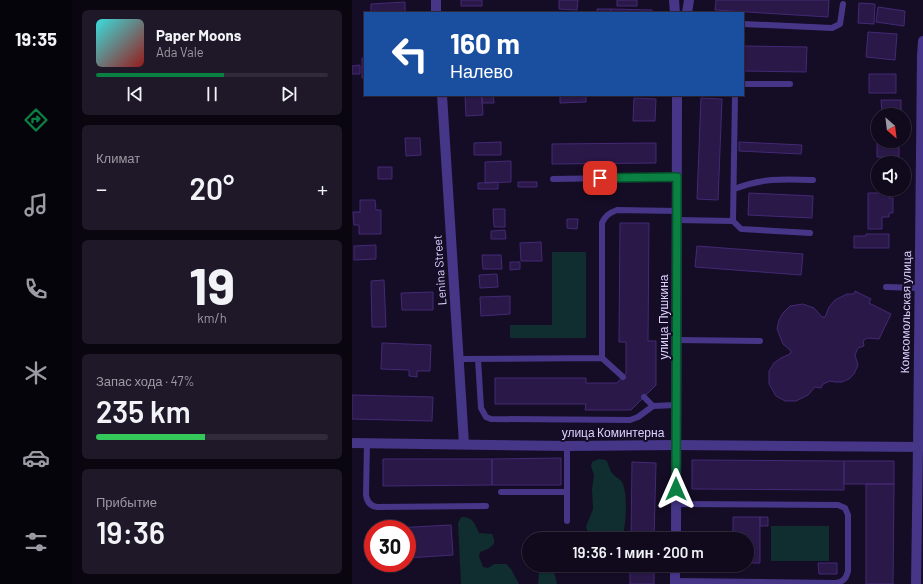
<!DOCTYPE html>
<html lang="ru">
<head>
<meta charset="utf-8">
<style>
  :root { --surface:#100a1c; --page:#1e1829; --text:#f1f3f6; --muted:#9c9aa3; --line:#302b3b; --accent:#0b8043 }
  body { margin:0; font-family:Barlow,sans-serif; background:var(--page); color:var(--text); height:100vh; display:flex; flex-direction:column; font-size:15px; white-space:nowrap }
  * { box-sizing:border-box; margin:0 }
  p { font-size:13px; color:var(--muted) }
  .icon { flex:none; width:22px; height:22px; fill:none; stroke:currentColor; stroke-width:2; stroke-linecap:round; stroke-linejoin:round }
  .map { position:relative; flex:1; overflow:hidden }
  .sheet { display:flex; flex-direction:column; gap:10px; padding:10px; background:#09060f; width:280px }
  .sheet>* { flex:none }
  .top-card { position:absolute; left:12px; top:12px; width:380px; height:84px; border-radius:0px; box-shadow:0 1px 3px #0004,0 0 0 1px var(--line); background:#1a4fa0; color:#fff; overflow:hidden }
  .needle { width:26px; rotate:152deg }
  .tools { position:absolute; left:519px; top:108px; display:grid; gap:8px }
  .tools a { display:grid; place-items:center; width:40px; height:40px; border-radius:50%; background:var(--surface); box-shadow:0 1px 3px #0004,0 0 0 1px var(--line); font-size:20px }
  .speed { position:absolute; left:12px; top:520px; display:flex; gap:8px; font-size:20px; font-weight:700; text-align:center }
  .speed>* { display:grid; place-content:center; width:52px; height:52px; border-radius:50%; background:var(--surface); box-shadow:0 1px 3px #0004,0 0 0 1px var(--line); line-height:1 }
  .speed .limit { border:6px solid #d22; background:#fff; color:#111 }
  .pin { position:absolute; display:grid; place-items:center; width:34px; height:34px; color:#fff; margin:-17px; border-radius:8px; box-shadow:0 2px 6px #0006 }
  .me { position:absolute; width:44px; margin:-22px; rotate:0deg; stroke-linejoin:round; filter:drop-shadow(0 0 3px #0008) }
  .turn { display:flex; align-items:center; gap:14px; height:84px; padding:0 20px; font-size:18px }
  .turn .icon { width:52px; height:52px; stroke-width:2.5 }
  .turn b { display:block; font-size:28px; line-height:34px }
  .big { font-size:30px; font-weight:600; line-height:1.1 }
  .sheet .tile { flex:1; display:flex; flex-direction:column; justify-content:center; gap:6px; min-width:0; padding:0 14px; border-radius:6px; background:var(--page) }
  .sheet .dial { align-items:center; gap:0 }
  .dial b { font-size:52px; line-height:1 }
  .song { display:flex; align-items:center; gap:12px }
  .cover { width:48px; height:48px; border-radius:6px; background:linear-gradient(135deg,hsl(180 70% 55%),hsl(0 70% 35%)) }
  .played { height:4px; border-radius:2px; background:linear-gradient(90deg,var(--accent) 55%,var(--line) 55%) }
  .keys { display:flex; justify-content:space-around; direction:ltr }
  .heat { display:flex; justify-content:space-between; align-items:center; font-size:22px; direction:ltr }
  .charge { height:6px; border-radius:3px; background:linear-gradient(90deg,#34c759 47%,var(--line) 0) }
  .trip { position:absolute; left:170px; top:532px; width:232px; height:40px; border-radius:20px; background:var(--surface); box-shadow:0 1px 3px #0004,0 0 0 1px var(--line); font-weight:600; line-height:40px; text-align:center }
  main { display:flex; flex:1; min-height:0 }
  .menu { display:flex; flex-direction:column; width:72px; justify-content:space-around; align-items:center; background:#06040b; color:var(--muted) }
  .menu .icon { width:28px; height:28px }
  .menu .current { color:var(--accent) }
  .menu b { font-size:18px; color:var(--text) }
  .map>svg:first-child { display:block }
  .green { fill:#102d30 }
  .building { fill:#291848; stroke:#442975 }
  .lines { fill:none; stroke-linecap:round; stroke-linejoin:round }
  .service { stroke:#453688; stroke-width:6 }
  .minor { stroke:#453688; stroke-width:10 }
  .tertiary { stroke:#453688; stroke-width:10 }
  .route-casing { stroke:#07532c; stroke-width:10 }
  .route { stroke:#0b8043; stroke-width:7 }
  .labels { text-anchor:middle; stroke-width:4; stroke-linejoin:round; paint-order:stroke }
  .street-label { font-size:12px; fill:#ded2ff; stroke:#150d26 }
</style>
</head>
<body>
<main>
<nav class="menu">
<b>19:35</b>
<svg class="icon current" aria-label="directions" viewBox="0 0 24 24"><path d="M12 3l9 9-9 9-9-9zM9 14v-3h6M13 9l2 2-2 2"/></svg>
<svg class="icon" aria-label="music" viewBox="0 0 24 24"><path d="M9 18V5l10-2v13"/><circle cx="6" cy="18" r="3"/><circle cx="16" cy="16" r="3"/></svg>
<svg class="icon" aria-label="phone" viewBox="0 0 24 24"><path d="M5 4h4l2 5-3 2q2 4 5 5l2-3 5 2v4C11 20 4 13 5 4z"/></svg>
<svg class="icon" aria-label="climate" viewBox="0 0 24 24"><path d="M12 3v18M4 7l16 10M4 17L20 7"/></svg>
<svg class="icon" aria-label="car" viewBox="0 0 24 24"><path d="M5 17H2v-5l4-1 3-4h7l3 4 3 1v5h-3M9 17h6M6 11h13"/><circle cx="7" cy="17" r="2"/><circle cx="17" cy="17" r="2"/></svg>
<svg class="icon" aria-label="filters" viewBox="0 0 24 24"><path d="M4 7h16M4 17h16"/><circle cx="9" cy="7" r="2"/><circle cx="15" cy="17" r="2"/></svg>
</nav>
<section class="sheet">
<div class="tile">
<div class="song"><i class="cover"></i><div><b>Paper Moons</b><p>Ada Vale</p></div></div>
<div class="played"></div>
<div class="keys"><svg class="icon" aria-label="previous" viewBox="0 0 24 24"><path d="M18 5L8 12l10 7zM5 5v14"/></svg><svg class="icon" aria-label="pause" viewBox="0 0 24 24"><path d="M8 5v14M16 5v14"/></svg><svg class="icon" aria-label="next" viewBox="0 0 24 24"><path d="M6 5l10 7-10 7zM19 5v14"/></svg></div>
</div>
<div class="tile"><p>Климат</p>
<div class="heat"><a>−</a><b class="big">20°</b><a>+</a></div>
</div>
<div class="tile dial"><b>19</b><p>km/h</p></div>
<div class="tile"><p>Запас хода · 47%</p><b class="big">235 km</b><div class="charge"></div></div>
<div class="tile"><p>Прибытие</p><b class="big">19:36</b></div>
</section>
<div class="map">
<svg width="571" height="584" viewBox="0 0 571 584">
  <rect width="100%" height="100%" fill="#150d26"/>
  <!-- green -->
  <path class="green" d="M200,252H234V338H158V325H200Z
    M247,459L254,460C257,464 257,470 261,474C263,477 267,478 270,482C276,493 274,522 271,535L266,539H239L234,527L241,509L240,489L242,475L239,466L240,462Z
    M110,517C121,517 123,524 127,533L140,534L142,539V544L136,549L128,552L127,556L131,567L136,568L142,564H154L159,569L167,584H109L106,523L108,519Z
    M419,526H477V561H419Z
    M194,567L202,572L205,584H186L187,572L191,568Z"/>
  <!-- building -->
  <path class="building" d="M109,0H130V6H109Z
    M207,0H226L225,10L207,9Z
    M265,0H285V6H265Z
    M364,0H477L476,17L363,10Z
    M53,2V13H24V11L19,12V4Z
    M507,3L523,4L522,24L506,23Z
    M526,7L553,11L552,26L524,22Z
    M245,9H259L258,13H245Z
    M259,9L300,10V13H259Z
    M516,32L545,34L543,60L514,57Z
    M391,46L455,47L454,72L391,71Z
    M10,58H13V78H10Z
    M8,65V74H0V66Z
    M517,74H544V93H517Z
    M113,95H130L131,115L114,116Z
    M130,95H141L142,103H130Z
    M208,95H234V102L208,103Z
    M282,98L304,99L303,121H281Z
    M349,98L370,99L366,200L345,199Z
    M529,100H549V113H530Z
    M525,133H526V141H547V157H525Z
    M53,138H68L69,155L54,156Z
    M149,142V155H122V143Z
    M387,142L450,145L449,154L387,151Z
    M304,143V163L200,164V144Z
    M159,161V182L133,183V162Z
    M26,167H40V179H26Z
    M146,182V189H126V183Z
    M166,182H185V187H166Z
    M397,193L461,196L460,218L396,215Z
    M516,193H537V198H541V213H537V217H530V229H516Z
    M8,200H23L24,210H29V234H7V225H2L1,212H8Z
    M141,209H153V227H142Z
    M215,219H226L225,229L215,228Z
    M268,223H297L296,341H304V385L279,410H233L234,404H143V378H234V383H265L274,373V342H267Z
    M153,230L154,239H139V231Z
    M514,234H537V248H502V236H514Z
    M189,242L190,261H169L168,243Z
    M24,245V259L2,260V246Z
    M345,246L451,254L449,275L343,267Z
    M130,255H149L150,269H131Z
    M158,262H168V269L158,270Z
    M145,274L146,287L128,288L127,275Z
    M32,280L34,327H20L19,281Z
    M503,291L519,299L517,303L539,314L527,339L515,338L511,341L512,346L506,348L503,355L506,365L502,374L497,379L490,382H483L478,381L471,384L469,388L463,387L456,395L444,401H433L424,396L417,384V371L422,363L429,358L438,354L439,351L431,344L425,329L427,320L431,313L438,306L451,304L462,308L470,317H473L477,307L483,300L495,294H502Z
    M81,292V310H50L49,293Z
    M158,296V314L129,316L128,297Z
    M30,343L79,345L78,371H65V377L57,376V370L29,369Z
    M0,395L81,397L80,421L0,419Z
    M209,458V485H140V459Z
    M31,459H140V485L31,486Z
    M340,460L492,461V490L340,489Z
    M492,461H542V484H492Z
    M280,462L304,463L302,539H279Z
    M514,484H542L541,584H514Z
    M381,517H408V563H395V539H381Z
    M408,517H416V526H408Z
    M99,525L101,555L55,558V529L43,528Z
    M466,563H485V574H467Z
    M278,565H302V584H278Z"/>
  <g class="lines">
    <!-- service -->
    <path class="service" d="M391,24L480,28L488,24L491,4
      M391,84H438
      M201,179L325,177
      M382,189C410,178 431,179 461,180
      M325,220L381,221L389,229L458,233
      M381,221L383,95
      M534,287L567,288
      M325,340L408,341
      M250,358L271,377
      M107,359L250,358V223C253,216 257,213 265,210L325,211
      M126,359L129,408L134,417L139,419L278,420L286,417L301,406
      M292,397L301,406L324,405
      M15,443L14,495C15,502 18,506 25,507L134,506
      M149,492H215
      M215,521V446
      M323,581L483,583C491,582 494,579 496,571V515L493,508L486,505L324,504"/>
    <!-- minor -->
    <path class="minor" d="M84,0V13
      M322,0L323,13
      M335,13L337,0
      M90,95L112,444
      M566,447L570,56L571,41
      M324,539L325,95
      M323,584V565"/>
    <!-- tertiary -->
    <path class="tertiary" d="M0,443L215,446L324,445L571,447
      M564,584L566,447"/>
  </g>
  <g class="lines">
    <defs>
      <path id="route" d="M248,178L325,177L324,489"/>
    </defs>
    <!-- route casing -->
    <use href="#route" class="route-casing"/>
    <!-- route -->
    <use href="#route" class="route"/>
  </g>
  <g class="labels">
    <!-- street labels -->
    <g class="street-label">
      <text transform="translate(88 270) rotate(-94)" y="4">Lenina Street</text>
      <text transform="translate(554 312) rotate(-89)" y="4">Комсомольская улица</text>
      <text transform="translate(312 317) rotate(-90)" y="4">улица Пушкина</text>
      <text x="261" y="437">улица Коминтерна</text>
    </g>
  </g>
</svg>
<div class="tools">
<a><svg class="needle" viewBox="-14 -14 28 28"><path d="M0-13l5 13h-10z" fill="#e53935"/><path d="M0 13l5-13h-10z" fill="#9c9aa3"/></svg></a>
<a><svg class="icon" aria-label="sound" viewBox="0 0 24 24"><path d="M4 9h4l5-4v14l-5-4H4zM17 9q2 3 0 6"/></svg></a>
</div>
<div class="speed"><div class="limit">30</div></div>
<div class="pin" style="left:248px;top:178px;background:#d93025"><svg class="icon" aria-label="arrive" viewBox="0 0 24 24"><path d="M6 21V4h12l-3 4 3 4H6"/></svg></div>
<svg class="me" style="left:324px;top:489px" viewBox="-20 -20 40 40"><path d="M0-17L14 15 0 8-14 15z" fill="#0b8043" stroke="#fff" stroke-width="4"/></svg>
<div class="trip">19:36 · 1 мин · 200 m</div>
<div class="top-card">
<div class="turn"><svg class="icon" aria-label="left" viewBox="0 0 24 24"><path d="M17 20v-9H6M10 6l-5 5 5 5"/></svg><div><b>160 m</b>Налево</div></div>
</div>
</div>
</main>
</body>
</html>
